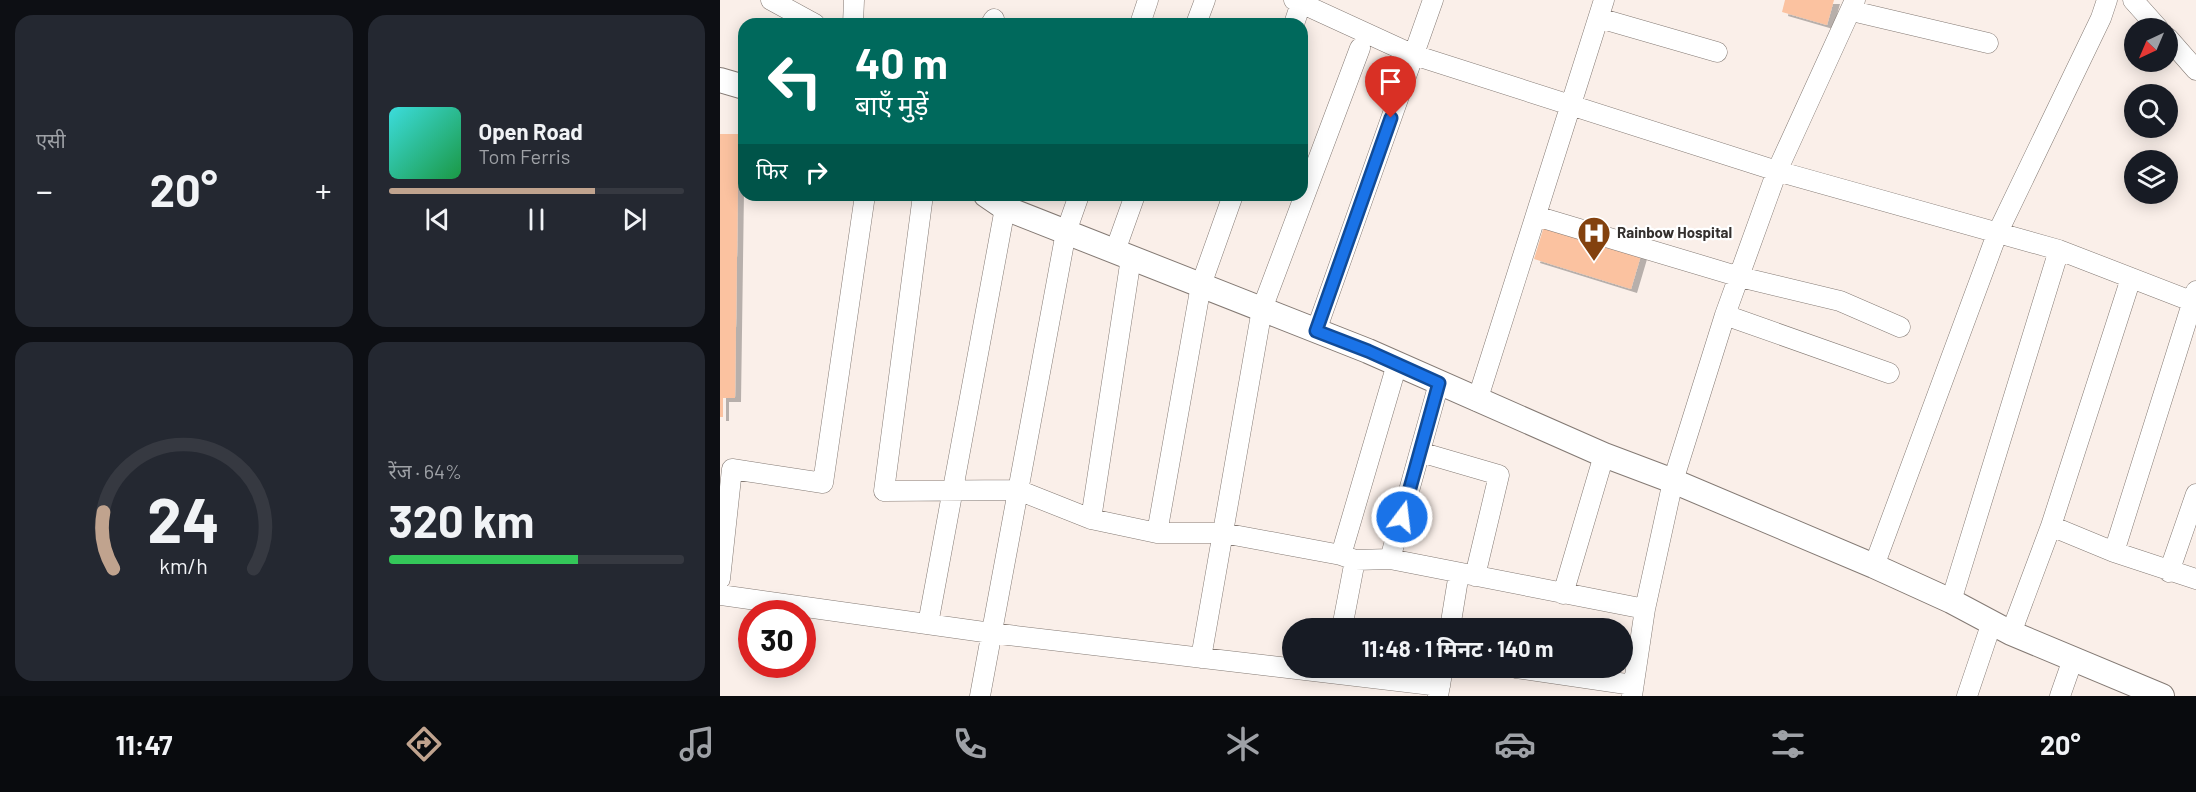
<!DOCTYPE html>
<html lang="hi">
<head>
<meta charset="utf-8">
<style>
  :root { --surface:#171b24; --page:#242831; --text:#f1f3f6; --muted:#9ea1a6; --line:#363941; --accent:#c0a38e }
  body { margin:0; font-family:Barlow,"Noto Sans Devanagari",sans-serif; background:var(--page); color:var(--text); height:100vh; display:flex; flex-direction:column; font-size:22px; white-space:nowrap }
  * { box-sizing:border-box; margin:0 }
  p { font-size:20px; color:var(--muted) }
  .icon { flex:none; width:33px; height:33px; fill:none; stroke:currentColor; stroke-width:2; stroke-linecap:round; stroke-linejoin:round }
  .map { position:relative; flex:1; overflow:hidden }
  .panel { display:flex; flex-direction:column; gap:15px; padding:15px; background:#0d0f14; width:720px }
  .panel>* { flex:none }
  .banner { position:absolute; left:18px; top:18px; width:570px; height:183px; border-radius:18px; box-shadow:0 3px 15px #0003; background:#00695c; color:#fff; overflow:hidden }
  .needle { width:39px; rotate:224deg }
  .controls { position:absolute; left:1404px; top:18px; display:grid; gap:12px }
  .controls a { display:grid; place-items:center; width:54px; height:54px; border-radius:50%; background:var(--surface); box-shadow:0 3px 15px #0003; font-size:30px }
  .speed { position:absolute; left:18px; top:600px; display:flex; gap:12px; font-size:30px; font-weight:700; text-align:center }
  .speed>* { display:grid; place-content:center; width:78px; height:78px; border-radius:50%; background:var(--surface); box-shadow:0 3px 15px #0003; line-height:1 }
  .speed .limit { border:9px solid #d22; background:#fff; color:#111 }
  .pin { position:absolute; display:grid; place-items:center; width:51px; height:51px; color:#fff; margin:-62px -26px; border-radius:50% 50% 50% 0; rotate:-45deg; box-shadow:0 0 6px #0007 }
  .pin .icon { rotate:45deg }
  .me { position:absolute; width:66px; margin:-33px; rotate:15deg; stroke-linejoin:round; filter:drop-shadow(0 0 4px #0008) }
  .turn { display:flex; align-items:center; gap:21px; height:126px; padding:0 18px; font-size:27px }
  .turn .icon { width:78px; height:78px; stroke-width:2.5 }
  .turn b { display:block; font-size:42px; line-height:51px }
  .then { display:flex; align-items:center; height:57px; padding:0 18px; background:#0003; gap:12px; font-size:22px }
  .big { font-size:45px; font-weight:700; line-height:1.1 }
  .panel .card { flex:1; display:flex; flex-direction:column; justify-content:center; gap:9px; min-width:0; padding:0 21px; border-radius:18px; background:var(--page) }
  .panel .dial { align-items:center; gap:0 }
  .dial svg { height:156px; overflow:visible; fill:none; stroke:var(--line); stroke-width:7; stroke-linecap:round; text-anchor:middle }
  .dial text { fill:var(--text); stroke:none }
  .song { display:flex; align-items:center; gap:18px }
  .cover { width:72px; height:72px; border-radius:9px; background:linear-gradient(135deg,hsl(180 70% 55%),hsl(140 70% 35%)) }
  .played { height:6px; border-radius:3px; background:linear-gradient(90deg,var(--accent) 70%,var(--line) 70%) }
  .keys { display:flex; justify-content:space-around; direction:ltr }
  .heat { display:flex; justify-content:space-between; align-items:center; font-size:33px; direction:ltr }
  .charge { height:9px; border-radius:4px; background:linear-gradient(90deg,#34c759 64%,var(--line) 0) }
  .panel .tiles { flex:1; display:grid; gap:15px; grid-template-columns:repeat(2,1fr) }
  .trip { position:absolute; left:562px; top:618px; width:351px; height:60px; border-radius:30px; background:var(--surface); box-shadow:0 3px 15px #0003; font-weight:700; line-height:60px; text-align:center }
  .tab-bar { display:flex; height:96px; justify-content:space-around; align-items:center; background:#090b0e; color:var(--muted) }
  .tab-bar .icon { width:42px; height:42px }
  .tab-bar .selected { color:var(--accent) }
  .tab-bar b { font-size:27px; color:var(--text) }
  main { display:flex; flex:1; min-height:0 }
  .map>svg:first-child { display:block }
  .building { fill:#fbc2a0; filter:url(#shadow) }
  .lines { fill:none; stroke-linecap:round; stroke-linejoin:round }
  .minor-casing { stroke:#847a74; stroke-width:21 }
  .tertiary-casing { stroke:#847a74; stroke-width:26 }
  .minor { stroke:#fff; stroke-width:20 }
  .tertiary { stroke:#fff; stroke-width:24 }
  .route-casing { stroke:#114b97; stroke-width:15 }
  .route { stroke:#1a73e8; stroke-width:10 }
  .labels { text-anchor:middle; stroke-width:4.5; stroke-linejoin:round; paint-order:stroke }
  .poi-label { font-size:15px; font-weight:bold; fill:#34302e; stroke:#fff; text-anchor:start }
</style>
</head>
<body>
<main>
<section class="panel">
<div class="tiles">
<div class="card"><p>एसी</p>
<div class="heat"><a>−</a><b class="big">20°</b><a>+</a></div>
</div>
<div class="card">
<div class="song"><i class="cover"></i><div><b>Open Road</b><p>Tom Ferris</p></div></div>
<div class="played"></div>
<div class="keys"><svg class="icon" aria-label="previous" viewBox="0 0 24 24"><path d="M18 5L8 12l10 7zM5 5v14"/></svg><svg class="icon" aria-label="pause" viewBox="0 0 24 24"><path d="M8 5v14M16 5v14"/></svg><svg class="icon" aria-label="next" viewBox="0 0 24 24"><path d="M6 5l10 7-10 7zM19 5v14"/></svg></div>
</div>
<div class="card dial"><svg viewBox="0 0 100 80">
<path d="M14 69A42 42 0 1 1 86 69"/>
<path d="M14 69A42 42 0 0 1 9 40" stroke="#c0a38e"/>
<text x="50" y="56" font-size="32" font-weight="700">24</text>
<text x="50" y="72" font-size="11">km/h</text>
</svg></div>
<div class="card"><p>रेंज · 64%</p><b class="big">320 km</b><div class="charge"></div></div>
</div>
</section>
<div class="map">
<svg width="1476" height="696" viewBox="0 0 1476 696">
  <defs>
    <filter id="shadow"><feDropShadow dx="6" dy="4" stdDeviation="0" flood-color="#0004"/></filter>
  </defs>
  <rect width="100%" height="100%" fill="#faefe9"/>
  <!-- building -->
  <path class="building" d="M1065,0H1114L1107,25L1062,12Z
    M0,134H24V187H18L15,398H3V417H0Z
    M825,223L922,252L911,289L814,259Z"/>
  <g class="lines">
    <defs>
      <path id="minor" d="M51,0L95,24
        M574,0L694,55L1057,171L1339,250L1476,303
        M1413,0L1438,28
        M1132,11L1268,43
        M879,18L997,52
        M133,24L134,0
        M271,24L274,19
        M420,24L428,0
        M476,24L485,0
        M574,24L582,0
        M1448,38L1476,70
        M203,195L164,491L298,490L371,519L437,533H503L621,555
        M816,216L1020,277L1120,301L1180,327
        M395,251L415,195
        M1005,315L1169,373
        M596,331L713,0
        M757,401L884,0
        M700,452L779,475L755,576
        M371,519L411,258
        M1331,526L1394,552L1476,579
        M437,533L481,285L513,195
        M1394,552L1476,291
        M670,559L719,383
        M635,560L670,559L925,609
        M1154,566L1277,234L1381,18L1387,0
        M1449,572L1476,494
        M0,579L12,469L103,483L145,195
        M843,594L884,455
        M0,595L271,633L720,686
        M1231,601L1339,250
        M208,624L285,208L291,195
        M622,628L635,560L621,555L677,364
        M730,628L739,573
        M1291,633L1331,526L1411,278
        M481,658L542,309L640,48
        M796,668L913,685
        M260,696L346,232L359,195
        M718,696L723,668
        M912,696L925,609L953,481L1005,315L1057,171L1135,0
        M1247,696L1272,622
        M1340,696L1353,659"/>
      <path id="tertiary" d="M0,80L24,87
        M266,195L285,208L648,351L884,455L953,481L1154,566L1231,601L1291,633L1442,696"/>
    </defs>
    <!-- minor casing -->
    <use href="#minor" class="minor-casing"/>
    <!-- tertiary casing -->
    <use href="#tertiary" class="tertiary-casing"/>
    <!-- minor -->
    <use href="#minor" class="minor"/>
    <!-- tertiary -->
    <use href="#tertiary" class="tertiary"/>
  </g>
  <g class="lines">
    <defs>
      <path id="route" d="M671,118L596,331L648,351L719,383L682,517"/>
    </defs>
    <!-- route casing -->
    <use href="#route" class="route-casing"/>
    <!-- route -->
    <use href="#route" class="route"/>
  </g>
  <!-- icons -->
  <defs>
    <symbol id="hospital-pin" viewBox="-11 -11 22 30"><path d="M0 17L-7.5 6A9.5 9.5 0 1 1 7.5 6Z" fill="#83410e" stroke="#fff"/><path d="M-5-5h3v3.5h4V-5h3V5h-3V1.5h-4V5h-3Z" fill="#fff"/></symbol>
  </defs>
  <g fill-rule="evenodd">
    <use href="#hospital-pin" x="855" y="214" width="38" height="52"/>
  </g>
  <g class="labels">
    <!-- poi labels -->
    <g class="poi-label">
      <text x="897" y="238">Rainbow Hospital</text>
    </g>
  </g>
</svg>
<div class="controls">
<a><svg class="needle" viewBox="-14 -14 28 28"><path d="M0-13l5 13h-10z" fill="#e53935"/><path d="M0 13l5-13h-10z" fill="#9ea1a6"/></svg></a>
<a><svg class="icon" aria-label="search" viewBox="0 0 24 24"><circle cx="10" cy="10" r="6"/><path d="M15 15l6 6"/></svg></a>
<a><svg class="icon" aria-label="layers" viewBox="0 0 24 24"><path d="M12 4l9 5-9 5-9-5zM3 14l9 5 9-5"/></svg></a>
</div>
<div class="speed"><div class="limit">30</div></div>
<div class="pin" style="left:671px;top:118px;background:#d93025"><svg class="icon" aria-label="arrive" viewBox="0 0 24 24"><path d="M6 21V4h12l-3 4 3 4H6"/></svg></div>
<svg class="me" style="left:682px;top:517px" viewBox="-20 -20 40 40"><circle r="17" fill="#1a73e8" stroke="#fff" stroke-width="3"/><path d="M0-11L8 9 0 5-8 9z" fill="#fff"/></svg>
<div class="trip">11:48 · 1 मिनट · 140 m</div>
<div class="banner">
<div class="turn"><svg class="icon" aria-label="left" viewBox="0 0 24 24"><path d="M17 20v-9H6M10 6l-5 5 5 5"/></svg><div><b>40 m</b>बाएँ मुड़ें</div></div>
<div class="then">फिर<svg class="icon" aria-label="right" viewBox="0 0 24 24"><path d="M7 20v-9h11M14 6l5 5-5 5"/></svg></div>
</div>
</div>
</main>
<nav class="tab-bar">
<b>11:47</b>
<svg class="icon selected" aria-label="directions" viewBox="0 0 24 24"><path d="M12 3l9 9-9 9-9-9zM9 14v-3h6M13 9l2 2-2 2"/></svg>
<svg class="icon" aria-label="music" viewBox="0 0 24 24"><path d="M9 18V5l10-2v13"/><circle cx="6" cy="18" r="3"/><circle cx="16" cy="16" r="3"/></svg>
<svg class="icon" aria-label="phone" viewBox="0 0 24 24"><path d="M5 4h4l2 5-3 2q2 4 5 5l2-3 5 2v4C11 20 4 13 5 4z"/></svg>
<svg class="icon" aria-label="climate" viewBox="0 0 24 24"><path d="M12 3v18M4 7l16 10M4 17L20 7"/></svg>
<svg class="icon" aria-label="car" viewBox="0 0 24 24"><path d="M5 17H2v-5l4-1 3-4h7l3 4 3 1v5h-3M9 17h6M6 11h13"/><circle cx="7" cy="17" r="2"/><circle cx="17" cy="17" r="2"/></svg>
<svg class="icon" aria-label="filters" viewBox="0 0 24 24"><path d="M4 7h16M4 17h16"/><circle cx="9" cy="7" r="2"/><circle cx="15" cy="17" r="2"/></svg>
<b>20°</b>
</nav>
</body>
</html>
